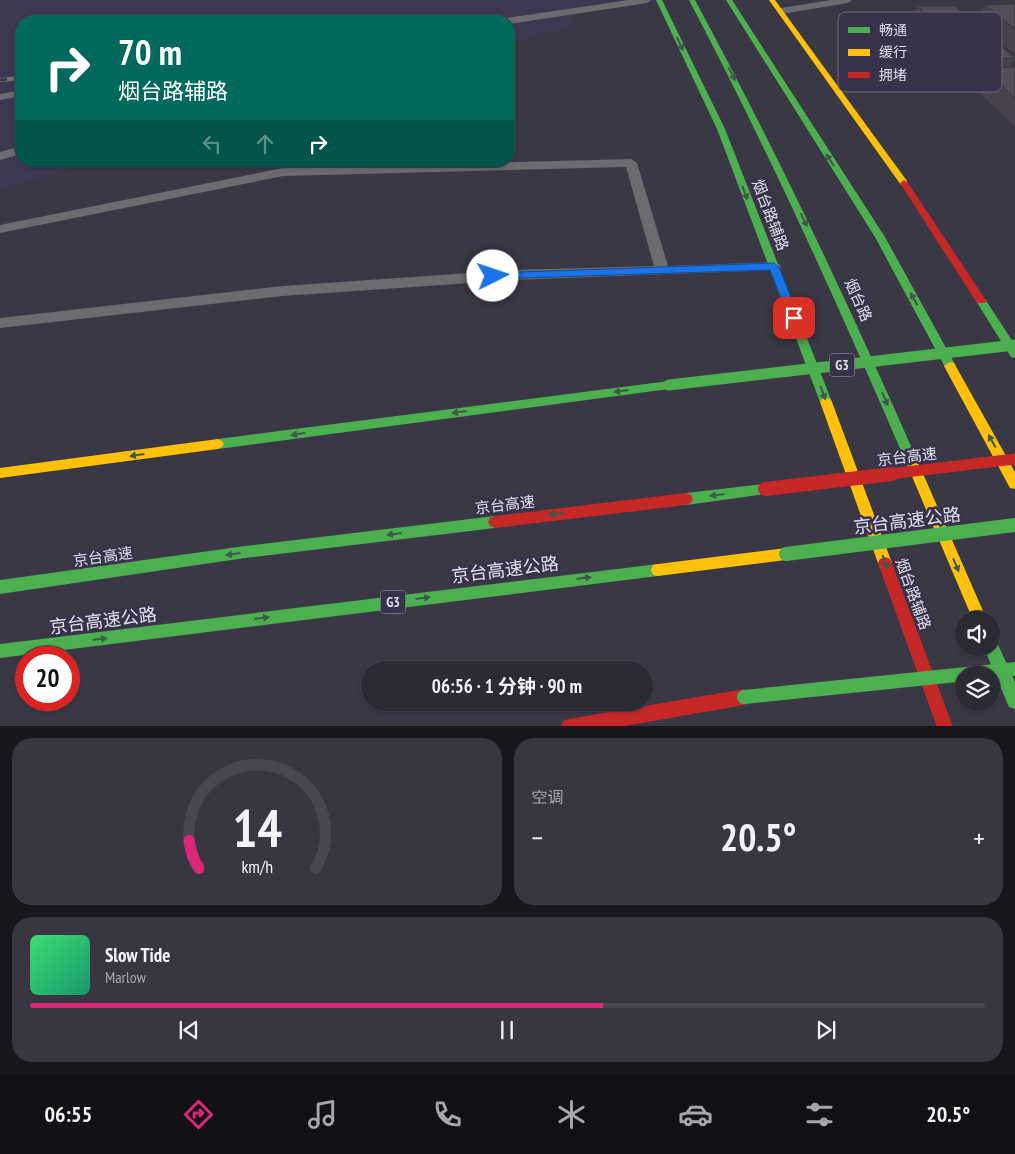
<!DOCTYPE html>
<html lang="zh">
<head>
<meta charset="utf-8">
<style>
  :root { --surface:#2c2a34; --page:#383640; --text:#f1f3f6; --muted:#a6a7ac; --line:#48464f; --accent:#db2777 }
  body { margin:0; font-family:"PT Sans Narrow","Noto Sans SC",sans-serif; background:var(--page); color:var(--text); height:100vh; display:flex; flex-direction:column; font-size:19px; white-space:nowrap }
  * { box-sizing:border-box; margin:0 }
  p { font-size:16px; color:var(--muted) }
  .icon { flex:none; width:28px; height:28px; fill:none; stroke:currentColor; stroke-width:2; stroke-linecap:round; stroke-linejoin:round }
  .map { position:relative; height:726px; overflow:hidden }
  .drawer { display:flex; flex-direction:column; gap:12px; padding:12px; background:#18171d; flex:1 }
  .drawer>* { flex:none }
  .hud { position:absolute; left:15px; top:15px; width:500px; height:152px; border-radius:20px; box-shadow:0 1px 4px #0004,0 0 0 1px var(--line); background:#00695c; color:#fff; overflow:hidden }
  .fabs { position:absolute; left:955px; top:611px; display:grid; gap:10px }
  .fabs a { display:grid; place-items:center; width:45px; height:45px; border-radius:50%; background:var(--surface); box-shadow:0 1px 4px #0004,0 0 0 1px var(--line); font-size:25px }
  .speed { position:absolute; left:15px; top:646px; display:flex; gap:10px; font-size:25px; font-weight:700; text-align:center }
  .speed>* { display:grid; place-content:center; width:65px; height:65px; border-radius:50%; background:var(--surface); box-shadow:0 1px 4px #0004,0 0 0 1px var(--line); line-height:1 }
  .speed .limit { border:8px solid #d22; background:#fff; color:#111 }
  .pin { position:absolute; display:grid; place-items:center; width:42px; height:42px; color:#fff; margin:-21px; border-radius:10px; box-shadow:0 2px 8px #0006 }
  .me { position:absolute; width:55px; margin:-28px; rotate:86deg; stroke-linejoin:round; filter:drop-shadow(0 0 4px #0008) }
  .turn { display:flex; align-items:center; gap:18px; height:105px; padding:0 20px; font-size:22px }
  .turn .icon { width:65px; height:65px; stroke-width:2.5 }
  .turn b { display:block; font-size:35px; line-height:42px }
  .lanes { display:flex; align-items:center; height:48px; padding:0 20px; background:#0003; justify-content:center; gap:25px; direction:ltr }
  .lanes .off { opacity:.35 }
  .big { font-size:38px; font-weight:700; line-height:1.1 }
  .drawer .card { flex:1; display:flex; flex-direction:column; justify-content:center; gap:8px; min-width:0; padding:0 18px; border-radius:20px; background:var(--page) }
  .drawer .dial { align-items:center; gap:0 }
  .dial svg { height:130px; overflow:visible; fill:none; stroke:var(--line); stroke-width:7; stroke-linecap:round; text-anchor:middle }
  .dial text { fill:var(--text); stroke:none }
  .song { display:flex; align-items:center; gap:15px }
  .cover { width:60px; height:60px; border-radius:8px; background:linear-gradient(135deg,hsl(140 70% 55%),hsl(160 70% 35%)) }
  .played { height:5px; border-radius:2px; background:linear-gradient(90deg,var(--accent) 60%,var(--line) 60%) }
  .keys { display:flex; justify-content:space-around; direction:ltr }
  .heat { display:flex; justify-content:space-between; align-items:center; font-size:28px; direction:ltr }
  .drawer .tiles { flex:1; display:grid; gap:12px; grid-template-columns:1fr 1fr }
  .card:last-child { grid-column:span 2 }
  .trip { position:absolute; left:361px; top:661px; width:292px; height:50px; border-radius:25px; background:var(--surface); box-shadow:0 1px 4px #0004,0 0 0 1px var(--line); font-weight:700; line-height:50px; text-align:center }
  .tab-bar { display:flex; height:80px; justify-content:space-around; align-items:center; background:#121115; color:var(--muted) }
  .tab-bar .icon { width:35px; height:35px }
  .tab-bar .active { color:var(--accent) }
  .tab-bar b { font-size:22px; color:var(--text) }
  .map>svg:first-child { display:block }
  .built { fill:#3e3752 }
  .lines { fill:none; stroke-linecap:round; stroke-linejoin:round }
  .lane { fill:#6b6c70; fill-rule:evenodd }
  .fast { fill:#4caf50; fill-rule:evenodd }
  .slow { fill:#ffc107; fill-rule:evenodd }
  .jam { fill:#c62828; fill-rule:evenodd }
  .rail-casing { stroke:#72737a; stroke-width:4 }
  .rail { stroke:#38334a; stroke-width:2.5; stroke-dasharray:7; stroke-linecap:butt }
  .fast-bridge-far1 { stroke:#4caf50; stroke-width:11 }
  .fast-bridge { stroke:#4caf50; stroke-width:14 }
  .jam-bridge-far1 { stroke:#c62828; stroke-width:11 }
  .jam-bridge { stroke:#c62828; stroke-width:14 }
  .wall { fill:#47424c }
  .building { fill:#534d58; stroke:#3a363e }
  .oneway { fill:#3e584c }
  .route { fill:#1a73e8; stroke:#114b97 }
  .labels { text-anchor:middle; stroke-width:5; stroke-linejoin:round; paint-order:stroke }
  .shield { fill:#38334a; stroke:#aeabbd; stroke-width:1 }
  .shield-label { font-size:14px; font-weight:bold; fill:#e1dfee }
  .street-label { font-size:15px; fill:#e1dfee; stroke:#38334a }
  .near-street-label { font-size:18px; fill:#e1dfee; stroke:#38334a }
  .key { fill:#38334a; stroke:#6b677b; stroke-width:1 }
  .key-label { font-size:14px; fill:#e1dfee }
</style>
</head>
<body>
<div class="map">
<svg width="1015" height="727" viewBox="0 0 1015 727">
  <rect width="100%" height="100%" fill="#3b3845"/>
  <!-- built -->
  <path class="built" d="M0,0H666L570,13L576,26L509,42V21H21V161H97L0,190Z"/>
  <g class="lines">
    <!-- lane -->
    <path class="lane" d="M629,0H651L647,3L509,24V21H502L507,18Z
      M832,0H852L848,3L781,14L776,11L781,8Z
      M21,90V96L0,100V94Z
      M21,146V154L0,160V152Z
      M631,159L637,163L668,266L774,262L779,264L781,267L779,270L512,280L283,296L0,328V318L283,286L512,270L654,266L626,167L283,176L0,233V225L283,168Z"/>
    <!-- fast -->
    <path class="fast" d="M656,0H662L725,129L832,402L830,405H822L820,402L717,129Z
      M689,0H695C776,150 849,304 917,460L915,464L911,465L907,464L905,460C838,304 768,150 689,0Z
      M726,0H732L885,237L956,366L954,369H946L875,237Z
      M981,298L985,299L1015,345V358L1011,357L976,301Z
      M669,381L673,382L675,385L673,388L669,389L218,449L214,447L212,444L214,441L218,439Z
      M765,484L770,485L772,489L770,493L765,494L686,505L681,503L679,499L681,495L686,493Z
      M495,516L500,518L502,522L500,526L495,528L245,558L0,594V580L245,546Z
      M658,564L663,565L665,570L663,575L658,576L0,658V644Z
      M991,638L996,640L1015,682V709L1009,707L984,648H991Z"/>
    <!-- slow -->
    <path class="slow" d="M769,0H775L907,181V185H901Z
      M950,362L954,363L1015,472V489L1010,488L944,366Z
      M826,398L830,399L832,402L892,563L890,567L885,569L880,567L878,563L820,402L822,399Z
      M218,439L222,441L224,444L222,447L218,449L0,478V468Z
      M911,455L915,456L917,460L987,620H973L905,460L907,456Z
      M786,548L791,550L793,554L791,558L786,560L658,576L653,575L651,570L653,565L658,564Z"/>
    <!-- jam -->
    <path class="jam" d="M904,180L908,183L985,299L986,301L985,303H977L900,183Z
      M686,493L691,495L693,499L691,503L686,505L495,528L490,526L488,522L490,518L495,516Z
      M885,557L890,559L892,563L953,727H937L878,563L880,559Z
      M744,689L750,691L752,697L750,703L744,705L619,727H561L563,721L569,719Z"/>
    <defs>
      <path id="rail" d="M0,80L21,78"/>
    </defs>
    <!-- rail casing -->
    <use href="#rail" class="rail-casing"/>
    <!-- rail -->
    <use href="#rail" class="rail"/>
    <!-- fast-bridge-far1 -->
    <path class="fast-bridge-far1" d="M669,385L1015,345"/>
    <!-- fast-bridge -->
    <path class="fast-bridge" d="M786,554L1015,525
      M744,697L1015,669"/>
    <!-- jam-bridge-far1 -->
    <path class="jam-bridge-far1" d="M881,475L1015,459"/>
    <!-- jam-bridge -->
    <path class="jam-bridge" d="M765,489L892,474"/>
  </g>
  <!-- wall -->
  <path class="wall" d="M1015,4V55L977,22L985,5Z
    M917,6L1015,58L1010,67H1015V127L974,87L979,77H965L910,24Z"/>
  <!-- building -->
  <path class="building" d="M1015,4V29L985,5Z
    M917,6H955L1015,58L973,59Z
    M1015,67V98L983,68Z"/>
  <!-- one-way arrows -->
  <defs><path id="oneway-solid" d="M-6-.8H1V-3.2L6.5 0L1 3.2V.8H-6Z" transform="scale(1.25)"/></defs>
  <g class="oneway">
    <use href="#oneway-solid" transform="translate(680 44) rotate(65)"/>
    <use href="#oneway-solid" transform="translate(732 74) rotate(62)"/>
    <use href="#oneway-solid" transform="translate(830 160) rotate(-123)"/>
    <use href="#oneway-solid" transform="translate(745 193) rotate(69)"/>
    <use href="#oneway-solid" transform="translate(804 220) rotate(64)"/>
    <use href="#oneway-solid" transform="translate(914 299) rotate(-119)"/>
    <use href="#oneway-solid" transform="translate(621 391) rotate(172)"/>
    <use href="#oneway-solid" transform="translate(823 393) rotate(70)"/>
    <use href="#oneway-solid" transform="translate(885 399) rotate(67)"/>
    <use href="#oneway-solid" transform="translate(459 412) rotate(172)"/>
    <use href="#oneway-solid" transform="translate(298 434) rotate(172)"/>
    <use href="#oneway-solid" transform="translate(992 441) rotate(-119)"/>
    <use href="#oneway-solid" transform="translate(137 455) rotate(172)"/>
    <use href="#oneway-solid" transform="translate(717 495) rotate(173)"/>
    <use href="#oneway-solid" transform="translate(556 514) rotate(173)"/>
    <use href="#oneway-solid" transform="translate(394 534) rotate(173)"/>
    <use href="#oneway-solid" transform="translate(233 554) rotate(172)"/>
    <use href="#oneway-solid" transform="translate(885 562) rotate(70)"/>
    <use href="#oneway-solid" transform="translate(956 565) rotate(67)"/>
    <use href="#oneway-solid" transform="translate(584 578) rotate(-7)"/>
    <use href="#oneway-solid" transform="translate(423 598) rotate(-7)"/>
    <use href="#oneway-solid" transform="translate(262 618) rotate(-7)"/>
    <use href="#oneway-solid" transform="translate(100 639) rotate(-7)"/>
  </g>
  <!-- route -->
  <path class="route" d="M774,263L779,267L799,318L798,321H790L789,318L770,270L493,279L488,276L493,273Z"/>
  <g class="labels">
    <!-- shield labels -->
    <g class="shield">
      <rect x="829.5" y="353.5" width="25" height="23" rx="4"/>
      <rect x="380.5" y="590.5" width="25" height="23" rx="4"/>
    </g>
    <g class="shield-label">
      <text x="842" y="370">G3</text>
      <text x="393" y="607">G3</text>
    </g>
    <!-- street labels -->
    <g class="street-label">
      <text transform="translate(770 215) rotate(69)" y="5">烟台路辅路</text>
      <text transform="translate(858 300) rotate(66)" y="5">烟台路</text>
      <text transform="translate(907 457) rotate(-7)" y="5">京台高速</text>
      <text transform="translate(505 505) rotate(-7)" y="5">京台高速</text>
      <text transform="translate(103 557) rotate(-8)" y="5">京台高速</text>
      <text transform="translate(913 594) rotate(70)" y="5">烟台路辅路</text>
    </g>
    <!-- near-street labels -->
    <g class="near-street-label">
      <text transform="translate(907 521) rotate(-7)" y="6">京台高速公路</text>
      <text transform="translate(505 570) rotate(-7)" y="6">京台高速公路</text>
      <text transform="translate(103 621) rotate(-7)" y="6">京台高速公路</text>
    </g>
  </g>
  <!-- legend -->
  <rect x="838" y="12" width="164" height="80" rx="8" class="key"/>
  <rect x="848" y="27" width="22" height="6" fill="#4caf50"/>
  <rect x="848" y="49" width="22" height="7" fill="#ffc107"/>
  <rect x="848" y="72" width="22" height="6" fill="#c62828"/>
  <g class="key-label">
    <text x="879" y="35">畅通</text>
    <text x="879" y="57">缓行</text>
    <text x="879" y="80">拥堵</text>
  </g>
</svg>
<div class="fabs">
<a><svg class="icon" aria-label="sound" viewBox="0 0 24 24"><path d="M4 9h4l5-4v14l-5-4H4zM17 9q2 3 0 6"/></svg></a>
<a><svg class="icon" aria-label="layers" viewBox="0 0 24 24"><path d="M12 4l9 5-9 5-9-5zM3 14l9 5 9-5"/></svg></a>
</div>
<div class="speed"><div class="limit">20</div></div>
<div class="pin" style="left:794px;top:318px;background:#d93025"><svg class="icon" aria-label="arrive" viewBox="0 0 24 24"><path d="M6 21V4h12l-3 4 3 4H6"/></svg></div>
<svg class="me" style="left:493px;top:276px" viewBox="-20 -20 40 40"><circle r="19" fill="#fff"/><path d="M0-13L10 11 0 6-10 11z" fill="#1a73e8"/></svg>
<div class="trip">06:56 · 1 分钟 · 90 m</div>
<div class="hud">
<div class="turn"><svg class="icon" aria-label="right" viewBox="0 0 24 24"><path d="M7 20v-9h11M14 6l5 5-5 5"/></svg><div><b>70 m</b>烟台路辅路</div></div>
<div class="lanes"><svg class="icon off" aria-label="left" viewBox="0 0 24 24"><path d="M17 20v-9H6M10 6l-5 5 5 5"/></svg><svg class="icon off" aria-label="ahead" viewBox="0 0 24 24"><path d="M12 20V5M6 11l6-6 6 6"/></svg><svg class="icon" aria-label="right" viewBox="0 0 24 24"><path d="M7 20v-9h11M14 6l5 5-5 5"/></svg></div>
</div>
</div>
<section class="drawer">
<div class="tiles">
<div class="card dial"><svg viewBox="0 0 100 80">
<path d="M14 69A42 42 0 1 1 86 69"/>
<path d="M14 69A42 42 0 0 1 8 52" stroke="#db2777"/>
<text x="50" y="56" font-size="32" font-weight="700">14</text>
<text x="50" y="72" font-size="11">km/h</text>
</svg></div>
<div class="card"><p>空调</p>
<div class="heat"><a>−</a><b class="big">20.5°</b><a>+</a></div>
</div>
<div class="card">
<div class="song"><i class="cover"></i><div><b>Slow Tide</b><p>Marlow</p></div></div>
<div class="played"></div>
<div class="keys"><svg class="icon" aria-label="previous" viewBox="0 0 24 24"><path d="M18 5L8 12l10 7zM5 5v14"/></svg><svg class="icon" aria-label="pause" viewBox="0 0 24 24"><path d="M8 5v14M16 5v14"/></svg><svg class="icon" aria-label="next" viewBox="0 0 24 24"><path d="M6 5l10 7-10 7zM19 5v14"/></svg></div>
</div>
</div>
</section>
<nav class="tab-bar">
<b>06:55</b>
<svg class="icon active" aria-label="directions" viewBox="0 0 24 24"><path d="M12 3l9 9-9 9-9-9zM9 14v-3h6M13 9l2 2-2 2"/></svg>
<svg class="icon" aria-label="music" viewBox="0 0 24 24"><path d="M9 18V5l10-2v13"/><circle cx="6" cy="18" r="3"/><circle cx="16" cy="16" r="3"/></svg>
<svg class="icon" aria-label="phone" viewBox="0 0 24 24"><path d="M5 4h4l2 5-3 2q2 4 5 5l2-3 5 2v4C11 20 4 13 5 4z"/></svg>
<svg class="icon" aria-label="climate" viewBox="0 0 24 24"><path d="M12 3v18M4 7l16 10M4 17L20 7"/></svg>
<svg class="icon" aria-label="car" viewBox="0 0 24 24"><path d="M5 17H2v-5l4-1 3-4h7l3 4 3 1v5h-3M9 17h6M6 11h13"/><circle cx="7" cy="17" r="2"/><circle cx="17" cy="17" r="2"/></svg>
<svg class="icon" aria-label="filters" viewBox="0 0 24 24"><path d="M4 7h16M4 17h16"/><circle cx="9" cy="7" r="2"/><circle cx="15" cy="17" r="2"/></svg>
<b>20.5°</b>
</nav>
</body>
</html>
